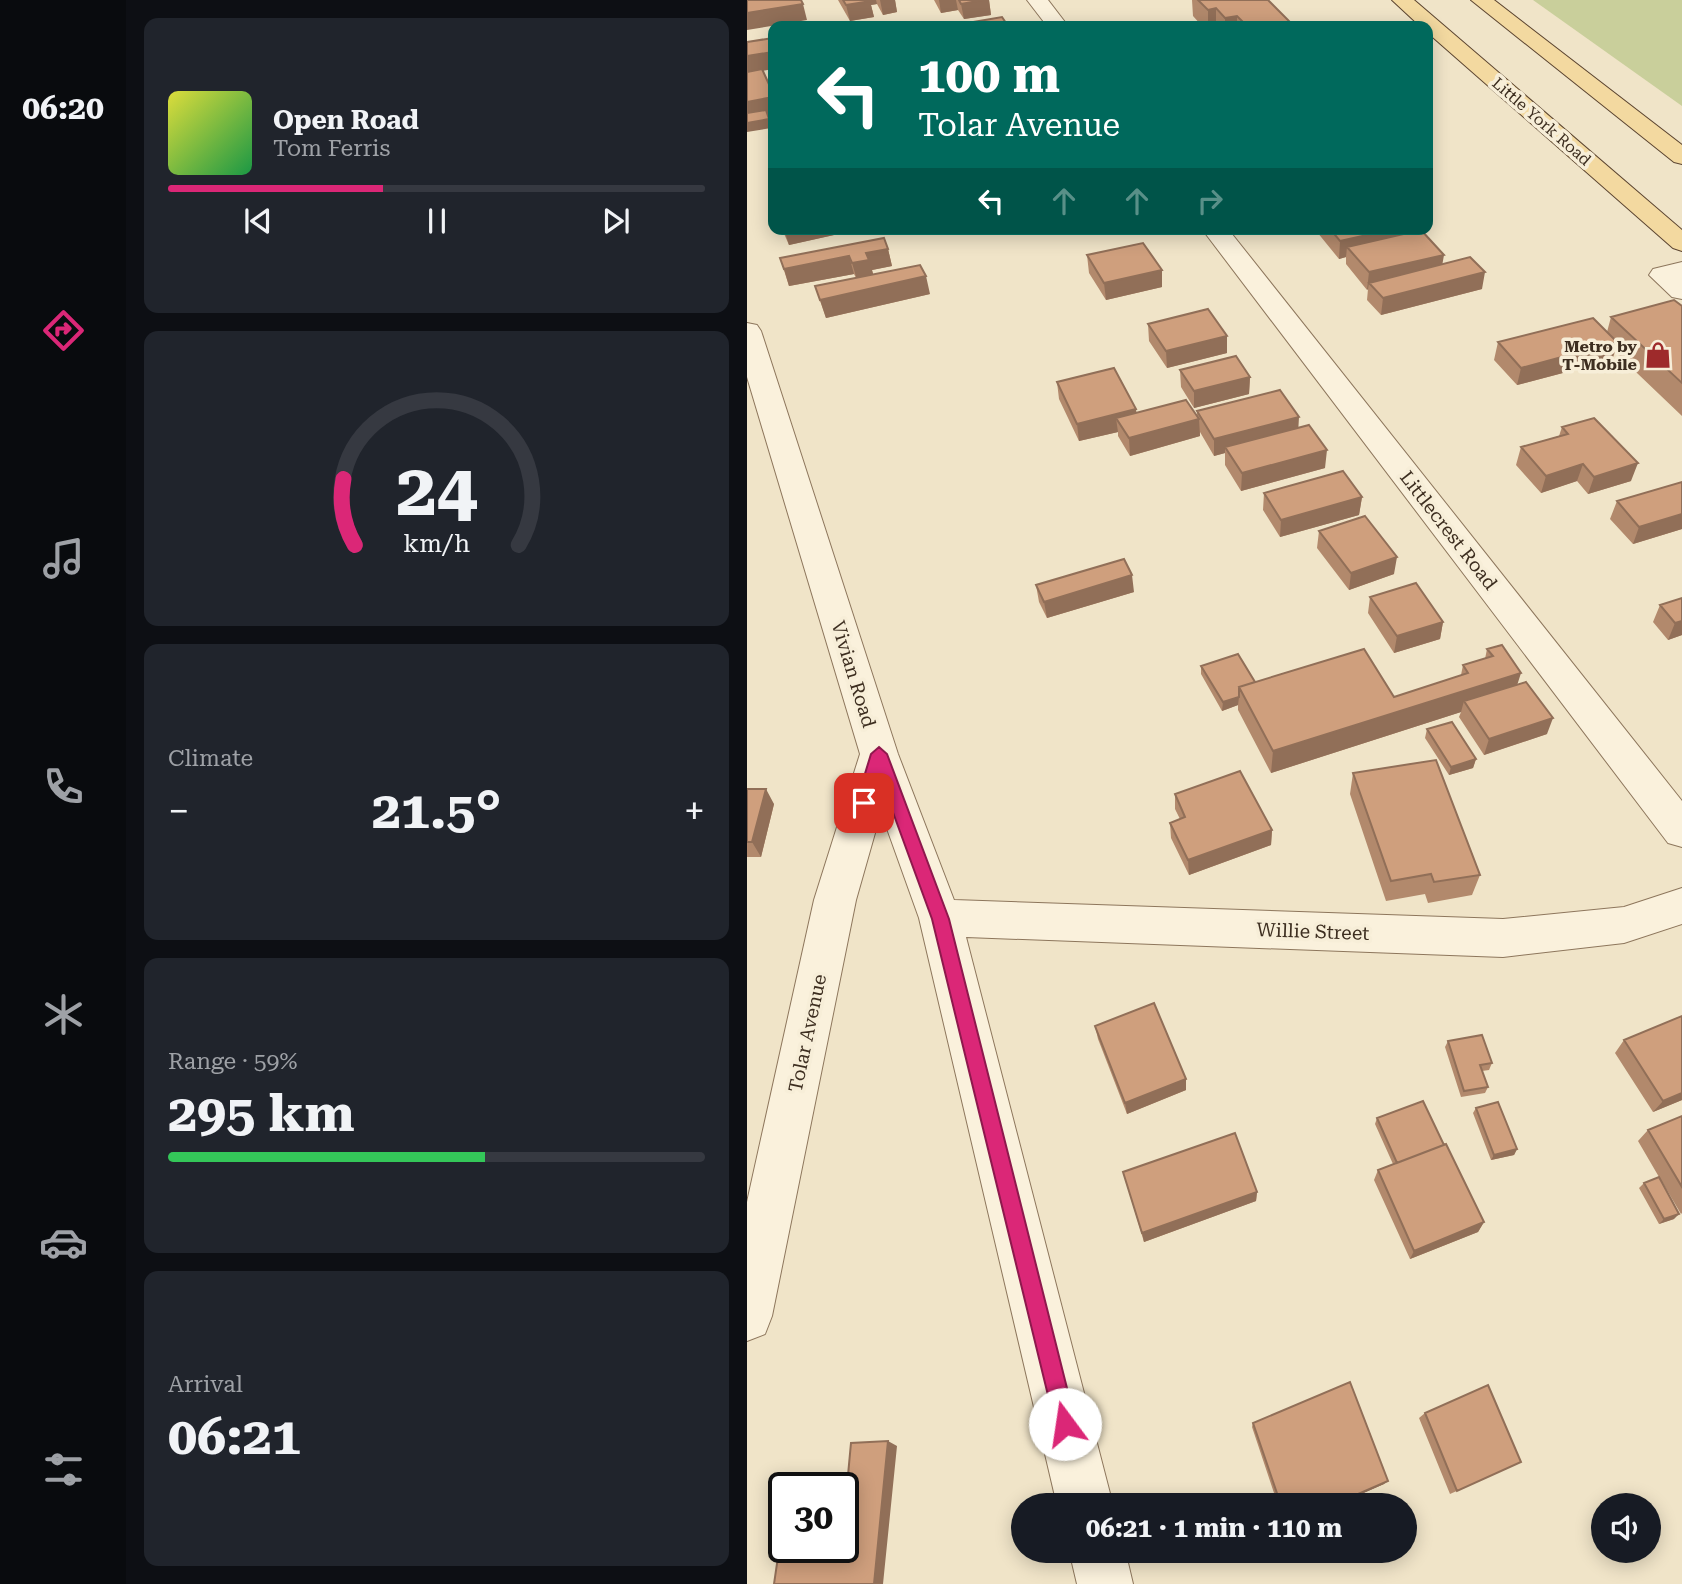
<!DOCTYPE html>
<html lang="en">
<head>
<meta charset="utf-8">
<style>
  :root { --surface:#171b24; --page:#20242c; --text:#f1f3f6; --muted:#9ea1a6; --line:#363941; --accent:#db2777 }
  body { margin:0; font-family:"Roboto Serif",serif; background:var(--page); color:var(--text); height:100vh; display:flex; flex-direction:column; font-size:26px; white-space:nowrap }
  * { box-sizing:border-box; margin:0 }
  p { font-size:23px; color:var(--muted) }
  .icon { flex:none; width:38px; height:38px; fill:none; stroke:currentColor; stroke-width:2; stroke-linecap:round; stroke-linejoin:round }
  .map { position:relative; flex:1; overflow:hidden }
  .side { display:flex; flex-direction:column; gap:18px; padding:18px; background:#0d0f14; width:621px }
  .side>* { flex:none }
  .top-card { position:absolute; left:21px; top:21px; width:665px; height:214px; border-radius:14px; box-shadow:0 4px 18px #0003; background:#00695c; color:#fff; overflow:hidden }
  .tools { position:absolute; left:844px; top:1493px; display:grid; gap:14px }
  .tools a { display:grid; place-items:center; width:70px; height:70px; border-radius:50%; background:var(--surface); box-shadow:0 4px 18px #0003; font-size:35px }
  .speed { position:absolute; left:21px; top:1472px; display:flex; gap:14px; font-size:35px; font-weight:700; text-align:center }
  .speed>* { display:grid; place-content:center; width:91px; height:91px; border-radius:50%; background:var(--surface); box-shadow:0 4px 18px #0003; line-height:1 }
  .speed .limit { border:4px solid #111; border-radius:10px; background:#fff; color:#111 }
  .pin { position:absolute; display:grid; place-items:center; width:60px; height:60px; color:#fff; margin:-30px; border-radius:14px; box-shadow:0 4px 10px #0006 }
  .me { position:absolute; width:77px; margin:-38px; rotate:346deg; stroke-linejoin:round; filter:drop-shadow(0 0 5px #0008) }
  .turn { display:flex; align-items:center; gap:24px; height:147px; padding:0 35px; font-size:32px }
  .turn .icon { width:91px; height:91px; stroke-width:2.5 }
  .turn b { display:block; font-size:49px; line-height:60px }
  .lanes { display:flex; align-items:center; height:66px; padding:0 35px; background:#0003; justify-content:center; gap:35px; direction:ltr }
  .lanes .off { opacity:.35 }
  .big { font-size:52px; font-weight:700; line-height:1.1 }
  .side .widget { flex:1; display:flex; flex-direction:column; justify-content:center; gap:10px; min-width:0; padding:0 24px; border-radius:14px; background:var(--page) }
  .side .dial { align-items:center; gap:0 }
  .dial svg { height:182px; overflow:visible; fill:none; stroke:var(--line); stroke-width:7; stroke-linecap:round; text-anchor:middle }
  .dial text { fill:var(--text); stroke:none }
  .song { display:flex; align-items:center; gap:21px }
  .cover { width:84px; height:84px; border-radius:10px; background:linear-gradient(135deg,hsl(60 70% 55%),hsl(140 70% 35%)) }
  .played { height:7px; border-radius:4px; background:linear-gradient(90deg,var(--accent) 40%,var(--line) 40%) }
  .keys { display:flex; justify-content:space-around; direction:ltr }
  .heat { display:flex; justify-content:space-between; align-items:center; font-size:38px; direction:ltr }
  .charge { height:10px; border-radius:5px; background:linear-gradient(90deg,#34c759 59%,var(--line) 0) }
  .trip { position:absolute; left:264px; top:1493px; width:406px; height:70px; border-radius:35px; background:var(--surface); box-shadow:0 4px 18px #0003; font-weight:700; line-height:70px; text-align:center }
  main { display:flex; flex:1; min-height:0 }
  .tab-bar { display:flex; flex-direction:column; width:126px; justify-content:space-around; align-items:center; background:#090b0e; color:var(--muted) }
  .tab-bar .icon { width:49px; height:49px }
  .tab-bar .on { color:var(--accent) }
  .tab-bar b { font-size:32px; color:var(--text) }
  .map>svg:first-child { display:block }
  .green { fill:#c9cf9b }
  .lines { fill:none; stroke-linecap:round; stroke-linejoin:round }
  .minor-casing { stroke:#8d765c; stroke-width:2 }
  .major-casing { stroke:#5b4430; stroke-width:2 }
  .minor { fill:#faf1dc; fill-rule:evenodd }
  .major { fill:#f3d9a0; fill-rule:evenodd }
  .wall { fill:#b2896c }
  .shaded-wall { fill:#916f58 }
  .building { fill:#cf9f7d; stroke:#916f58; stroke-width:2 }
  .route { fill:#db2777; stroke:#8e194d; stroke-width:2 }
  .labels { text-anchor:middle; stroke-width:7; stroke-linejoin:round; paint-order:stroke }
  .far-street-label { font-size:16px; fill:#3d2e20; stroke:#f7eed8 }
  .far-poi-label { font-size:16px; font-weight:bold; fill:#3d2e20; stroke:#f7eed8; text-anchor:end }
  .street-label { font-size:19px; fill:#3d2e20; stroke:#f7eed8 }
</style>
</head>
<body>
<main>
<nav class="tab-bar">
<b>06:20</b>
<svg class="icon on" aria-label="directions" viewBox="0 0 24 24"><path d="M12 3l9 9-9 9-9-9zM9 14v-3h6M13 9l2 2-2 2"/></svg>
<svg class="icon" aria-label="music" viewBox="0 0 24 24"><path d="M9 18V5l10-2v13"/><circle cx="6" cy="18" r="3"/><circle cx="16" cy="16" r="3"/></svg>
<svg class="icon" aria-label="phone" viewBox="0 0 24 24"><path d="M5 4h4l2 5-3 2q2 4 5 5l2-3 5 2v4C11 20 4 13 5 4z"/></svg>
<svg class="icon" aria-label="climate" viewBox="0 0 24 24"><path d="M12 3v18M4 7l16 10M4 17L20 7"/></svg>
<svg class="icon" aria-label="car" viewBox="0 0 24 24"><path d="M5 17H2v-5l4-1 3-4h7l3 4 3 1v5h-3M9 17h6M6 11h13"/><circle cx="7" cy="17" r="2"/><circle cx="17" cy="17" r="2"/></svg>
<svg class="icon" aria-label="filters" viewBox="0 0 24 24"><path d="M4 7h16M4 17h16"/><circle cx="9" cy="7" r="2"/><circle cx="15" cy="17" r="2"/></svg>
</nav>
<section class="side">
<div class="widget">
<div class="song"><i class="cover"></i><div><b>Open Road</b><p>Tom Ferris</p></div></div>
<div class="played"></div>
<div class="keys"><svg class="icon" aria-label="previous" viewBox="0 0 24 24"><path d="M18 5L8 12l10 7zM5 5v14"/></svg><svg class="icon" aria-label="pause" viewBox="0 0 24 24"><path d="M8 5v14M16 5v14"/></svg><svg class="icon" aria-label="next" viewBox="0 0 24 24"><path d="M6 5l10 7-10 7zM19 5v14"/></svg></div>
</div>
<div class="widget dial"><svg viewBox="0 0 100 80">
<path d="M14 69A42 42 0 1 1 86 69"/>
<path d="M14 69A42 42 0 0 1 9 40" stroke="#db2777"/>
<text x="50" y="56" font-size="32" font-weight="700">24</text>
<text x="50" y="72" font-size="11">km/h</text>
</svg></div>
<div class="widget"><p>Climate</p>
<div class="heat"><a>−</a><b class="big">21.5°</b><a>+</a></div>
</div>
<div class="widget"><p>Range · 59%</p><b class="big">295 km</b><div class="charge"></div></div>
<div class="widget"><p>Arrival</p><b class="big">06:21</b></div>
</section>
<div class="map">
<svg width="935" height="1584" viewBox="0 0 935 1584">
  <rect width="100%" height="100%" fill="#f0e4c8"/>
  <!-- green -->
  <path class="green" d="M786,0H935V106Z"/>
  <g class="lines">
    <defs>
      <path id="minor" d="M280,0H301L321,26H300Z
        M455,229H481L935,801V847L921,843Z
        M935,262V299L925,297L902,275L906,269Z
        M0,323L10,325L14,331L151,754L207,900L756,919L877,907L935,888V924L877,943L756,957L219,937L366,1505H310L172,918L134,812L109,900L25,1316L18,1334L0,1341V1202L67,900L113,754L0,377Z
        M322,1550H378L386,1584H330Z"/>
      <path id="major" d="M645,0H667L935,230V251L926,248L681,33V26H673Z
        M724,0H747L935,145V164L927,162Z"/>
    </defs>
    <!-- minor casing -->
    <use href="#minor" class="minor-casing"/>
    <!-- major casing -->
    <use href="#major" class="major-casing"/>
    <!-- minor -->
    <use href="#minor" class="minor"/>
    <!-- major -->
    <use href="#major" class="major"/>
  </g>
  <!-- wall -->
  <path class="wall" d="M91,0H133L134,2L133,0H148L150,12L136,15L130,4L124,5L127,17L103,21Z
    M187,0H242L244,15L217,19L211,10L194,13Z
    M445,0H521L543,26H455L446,16Z
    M35,229H104L105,231L42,245Z
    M570,229L660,234L695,264L735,289L634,315L620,300L621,289L620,290L599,264V257L592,259L570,232Z
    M141,249L145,266L125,270L126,275L183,294L79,318L68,286L109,278L107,274L42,286L33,258Z
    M340,255L415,270V287L359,300L342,273Z
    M935,306V416L868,352L865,360L770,385L747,360L751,342L860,332L864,317Z
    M401,324L480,336V353L420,368L402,341Z
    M433,370L503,377L502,394L447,408L434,387Z
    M310,382L390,413L450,416V411L551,428L578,468L494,491L478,465V453L467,456L453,432V436L383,456L371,436V432L332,441L312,399Z
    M815,427L884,481L841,494L830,481L794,493L769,465L774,447L812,436Z
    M935,482V529L886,544L863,519L870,501Z
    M517,493L615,497L612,515L533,537L516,510Z
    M572,531L647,574L602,590L570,548Z
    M289,585L387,592L300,618L292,602Z
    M623,597L696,622L693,639L647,653L621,613Z
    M935,598V635L921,640L906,622L913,605Z
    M740,649L770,684L800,734L737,755L712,717L714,712L524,773L491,710V705L475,711L454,674V666L508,682L647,697L714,675L716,665L738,659Z
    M680,729L729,759L726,768L702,775L678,738Z
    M606,773L733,875L725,895L681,903L678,894L639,901L603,794Z
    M0,789L27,804L14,857H0Z
    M428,794L525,830L524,845L442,875L424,838L423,823L433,819L428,809Z
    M348,1026L439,1090L380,1114L351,1039Z
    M877,1040L935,1100L906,1112L868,1053Z
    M701,1041L745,1063L742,1070L735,1071L741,1087L738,1093L714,1097L698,1047Z
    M729,1108L770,1149L767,1155L744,1160L726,1113Z
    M935,1116V1213L934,1214L914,1180L927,1219L912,1224L892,1188L897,1183L912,1177L891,1141L901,1130Z
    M630,1118L737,1222L731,1232L663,1259L627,1180L631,1170L646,1164L628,1124Z
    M376,1172L510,1192L509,1201L397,1242Z
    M678,1413L774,1462L703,1494L672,1418Z
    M506,1423L637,1484L589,1505H531L505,1427Z"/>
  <!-- shaded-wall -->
  <path class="shaded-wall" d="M119,0H129L130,4L124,5L127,17L103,21L99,5Z
    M133,0H148L150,12L136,15Z
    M192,0H209L211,10L194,13Z
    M236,0H242L244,15L217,19L214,4Z
    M56,4L60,20L0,30V13Z
    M469,8V26H461V10Z
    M490,16V26H478V18Z
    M543,22V26H520Z
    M26,52V69L0,74V56Z
    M26,97V115L0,120V102Z
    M22,119L24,128L0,132V123Z
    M37,229H104L105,231L42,245Z
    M647,229H660L658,243L600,247L599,257L592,259L593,241Z
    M141,249L145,266L125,270L127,277L110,280L105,263L119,253Z
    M697,255L694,272L622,283L621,289L620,290L622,272Z
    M102,256L107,274L42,286L37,269Z
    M415,270V287L359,300L357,283Z
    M738,272L735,289L634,315L636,298Z
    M179,276L183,294L79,318L73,300Z
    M480,336V353L420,368L419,351Z
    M870,342L865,360L770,385L774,368Z
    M503,377L502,394L447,408V391Z
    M389,409L391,427L369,418L371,432L332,441L330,424Z
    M552,417L551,434L478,447V453L467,456V439Z
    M452,419L453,436L383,456L382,438Z
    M580,450L578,468L494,491L495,473Z
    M891,463L884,481L841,494L847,477Z
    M836,464L830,481L794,493L799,476Z
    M615,497L612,515L533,537L534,520Z
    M935,514V529L886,544L892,527Z
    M650,557L647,574L602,590L604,573Z
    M385,575L387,592L300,618L297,602Z
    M935,621V635L921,640L928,623Z
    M696,622L693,639L647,653L650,636Z
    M774,673L767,695L717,701L714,712L524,773L526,751Z
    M492,697L491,705L475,711L476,702Z
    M806,718L800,734L737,755L742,739Z
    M729,759L726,768L702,775L704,767Z
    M19,789L27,804L14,857L5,842Z
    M525,830L524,845L442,875L441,860Z
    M439,1079V1090L380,1114L378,1103Z
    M935,1093V1100L906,1112L916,1101Z
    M770,1149L767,1155L744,1160L747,1155Z
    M510,1192L509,1201L397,1242L395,1233Z
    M932,1214L927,1219L912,1224L917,1219Z
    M737,1222L731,1232L663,1259L667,1251Z
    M141,1441L150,1446L136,1584H127Z
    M641,1481L637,1484L589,1505H586Z"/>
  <!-- building -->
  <path class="building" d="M0,0H54L56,4L0,13Z
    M96,0H123L124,1L99,5Z
    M212,0H236L214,4Z
    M451,0H521L543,22L520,26H500L490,16L478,18L469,8L461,10Z
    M255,17L261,26H210L209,25Z
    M26,38V52L0,56V42Z
    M15,69L26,93V97L0,102V72Z
    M19,110L22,119L0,123V113Z
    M583,229H647L593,241Z
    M674,230L697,255L622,272L600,247Z
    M137,238L141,249L119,253L122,260L105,263L102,256L37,269L33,258Z
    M396,243L415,270L357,283L340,255Z
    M723,257L738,272L636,298L622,283Z
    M173,265L179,276L73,300L68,286Z
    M927,300L935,306V383L864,317Z
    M461,309L480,336L419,351L401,324Z
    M846,318L870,342L774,368L751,342Z
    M489,356L503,377L447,391L433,370Z
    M367,368L389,409L330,424L310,382Z
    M533,390L552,417L467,439L450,411Z
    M439,400L452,419L382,438L369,418Z
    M847,418L891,463L847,477L836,464L799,476L774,447L821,434L815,427Z
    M562,425L580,450L495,473L478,447Z
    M596,471L615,497L534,520L517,493Z
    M935,482V514L892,527L870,501Z
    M618,516L650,557L604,573L572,531Z
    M377,559L385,575L297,602L289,585Z
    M669,583L696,622L650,636L623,597Z
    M935,598V621L928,623L913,605Z
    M755,645L774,673L526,751L492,687L617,649L647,697L721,673L716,665L746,656L740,649Z
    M491,654L508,682L492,687V697L476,702L454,666Z
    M779,682L806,718L742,739L717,701Z
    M705,722L729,759L704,767L680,729Z
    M689,760L733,875L687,882L684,874L644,881L606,773Z
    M493,771L525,830L441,860L423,823L438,817L428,794Z
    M0,789H19L5,842H0Z
    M407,1003L439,1079L378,1103L348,1026Z
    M935,1016V1093L916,1101L877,1040Z
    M735,1035L745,1063L733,1065L741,1087L717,1091L701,1041Z
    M676,1101L697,1145L650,1163L630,1118Z
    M751,1102L770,1149L747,1155L729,1108Z
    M935,1116V1187L901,1130Z
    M488,1133L510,1192L395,1233L376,1172Z
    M699,1144L737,1222L667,1251L631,1170Z
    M912,1177L932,1214L917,1219L897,1183Z
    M603,1382L641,1481L586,1505H534L506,1423Z
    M741,1385L774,1462L710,1491L678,1413Z
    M141,1441L127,1584H27L37,1516V1547H96V1488H41L42,1478L101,1475L104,1443Z"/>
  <!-- route -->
  <path class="route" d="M132,747L140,754L202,919L329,1424L326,1431L318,1435L311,1431L308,1424L185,919L133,777L123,807H112L109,803L124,754Z"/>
  <!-- icons -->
  <defs>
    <symbol id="shop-bare" viewBox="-9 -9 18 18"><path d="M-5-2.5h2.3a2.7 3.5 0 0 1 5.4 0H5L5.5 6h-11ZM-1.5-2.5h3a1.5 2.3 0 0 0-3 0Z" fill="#9e2a2b" stroke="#f7eed8" stroke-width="2.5" paint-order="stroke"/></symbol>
  </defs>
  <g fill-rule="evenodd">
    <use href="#shop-bare" x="892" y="336" width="38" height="38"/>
  </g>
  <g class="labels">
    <!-- far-street labels -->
    <g class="far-street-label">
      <text transform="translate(795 121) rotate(41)" y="6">Little York Road</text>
    </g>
    <!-- far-poi labels -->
    <g class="far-poi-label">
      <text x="890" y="352">Metro by<tspan x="890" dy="18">T-Mobile</tspan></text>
    </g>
    <!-- street labels -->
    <g class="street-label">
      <text transform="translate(702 530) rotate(52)" y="7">Littlecrest Road</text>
      <text transform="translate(107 674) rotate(73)" y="7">Vivian Road</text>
      <text transform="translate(566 931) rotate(2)" y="7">Willie Street</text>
      <text transform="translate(60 1033) rotate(-78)" y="7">Tolar Avenue</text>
    </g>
  </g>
</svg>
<div class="tools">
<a><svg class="icon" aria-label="sound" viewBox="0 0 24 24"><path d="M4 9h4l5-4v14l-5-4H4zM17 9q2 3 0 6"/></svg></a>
</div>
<div class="speed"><div class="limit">30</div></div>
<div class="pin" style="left:117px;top:803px;background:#d93025"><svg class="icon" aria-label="arrive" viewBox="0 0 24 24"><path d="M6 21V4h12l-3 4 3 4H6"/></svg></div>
<svg class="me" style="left:318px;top:1424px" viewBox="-20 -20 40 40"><circle r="19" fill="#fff"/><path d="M0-13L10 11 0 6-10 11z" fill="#db2777"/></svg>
<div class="trip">06:21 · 1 min · 110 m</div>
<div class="top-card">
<div class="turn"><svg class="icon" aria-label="left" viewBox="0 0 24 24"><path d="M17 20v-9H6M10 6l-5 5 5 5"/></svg><div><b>100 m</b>Tolar Avenue</div></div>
<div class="lanes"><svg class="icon" aria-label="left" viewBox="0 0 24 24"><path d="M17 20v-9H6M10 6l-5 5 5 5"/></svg><svg class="icon off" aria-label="ahead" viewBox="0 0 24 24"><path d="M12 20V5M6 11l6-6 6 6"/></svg><svg class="icon off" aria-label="ahead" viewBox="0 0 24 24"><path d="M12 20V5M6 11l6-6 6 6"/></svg><svg class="icon off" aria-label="right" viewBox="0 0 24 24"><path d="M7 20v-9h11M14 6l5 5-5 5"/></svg></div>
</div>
</div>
</main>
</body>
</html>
